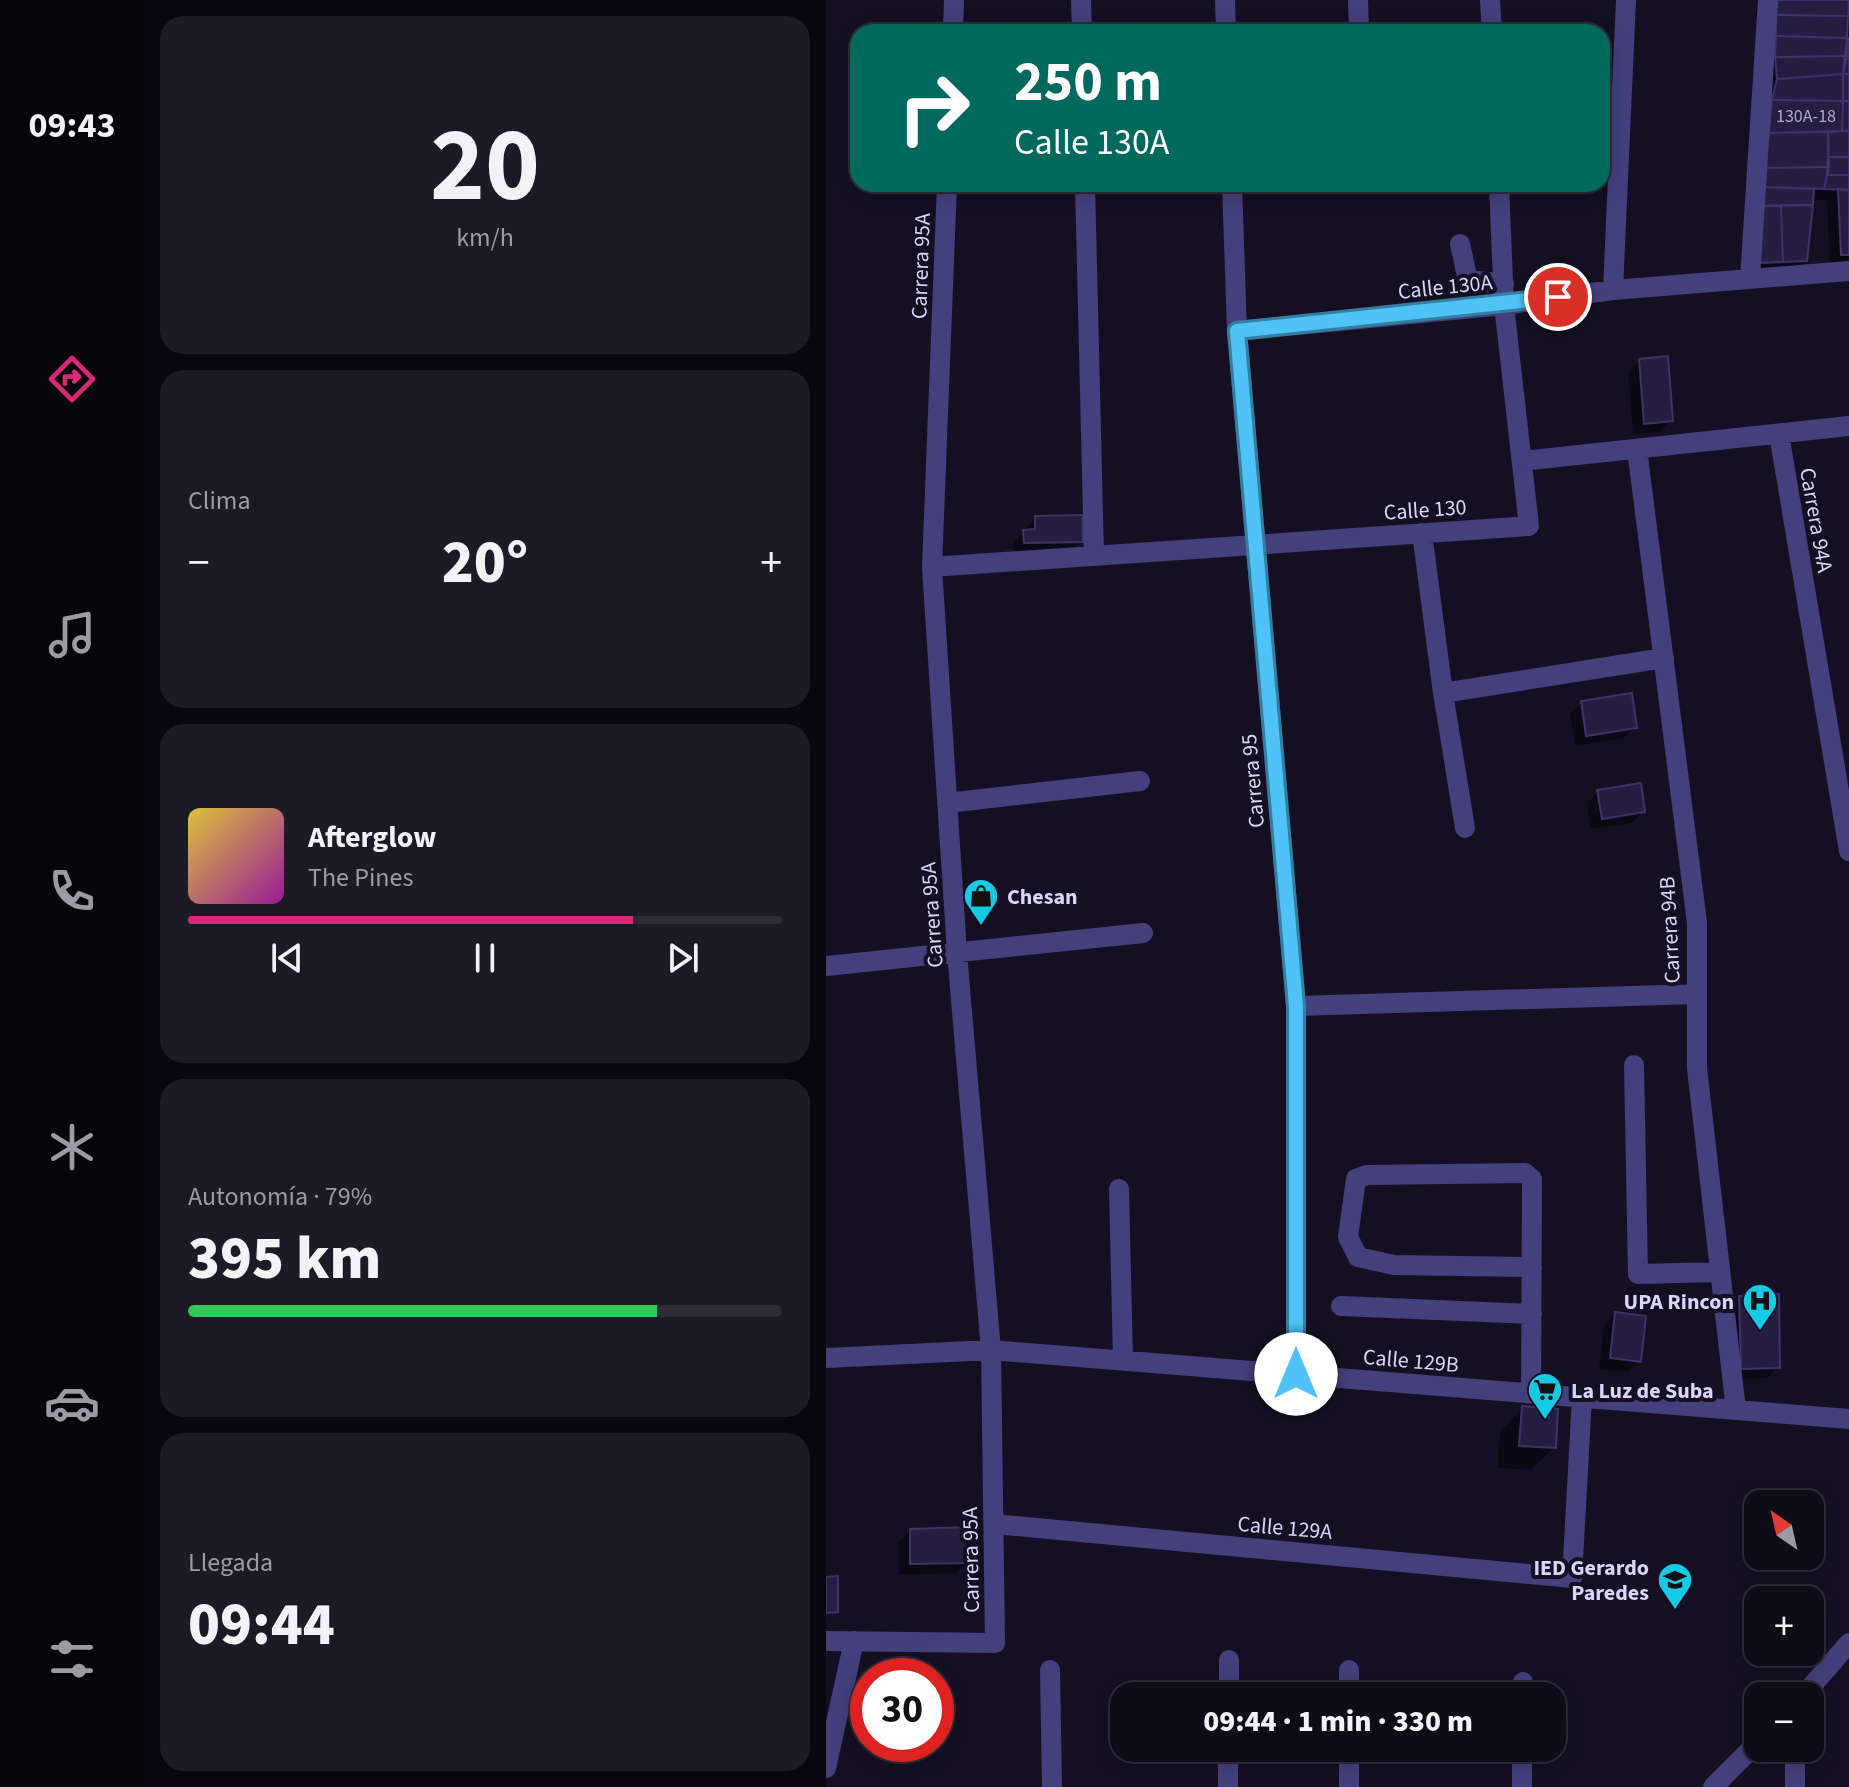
<!DOCTYPE html>
<html lang="es">
<head>
<meta charset="utf-8">
<style>
  :root { --surface:#0f0c1a; --page:#1d1a27; --text:#f1f3f6; --muted:#9b9ba2; --line:#2f2c39; --accent:#db2777 }
  body { margin:0; font-family:"Source Sans 3",sans-serif; background:var(--page); color:var(--text); height:100vh; display:flex; flex-direction:column; font-size:30px; white-space:nowrap }
  * { box-sizing:border-box; margin:0 }
  p { font-size:26px; color:var(--muted) }
  .icon { flex:none; width:44px; height:44px; fill:none; stroke:currentColor; stroke-width:2; stroke-linecap:round; stroke-linejoin:round }
  .map { position:relative; flex:1; overflow:hidden }
  .side { display:flex; flex-direction:column; gap:16px; padding:16px; background:#08070e; width:682px }
  .side>* { flex:none }
  .guide { position:absolute; left:24px; top:24px; width:760px; height:168px; border-radius:24px; box-shadow:0 4px 20px #0003,0 0 0 2px var(--line); background:#00695c; color:#fff; overflow:hidden }
  .needle { width:52px; rotate:326deg }
  .fabs { position:absolute; left:918px; top:1490px; display:grid; gap:16px }
  .fabs a { display:grid; place-items:center; width:80px; height:80px; border-radius:16px; background:var(--surface); box-shadow:0 4px 20px #0003,0 0 0 2px var(--line); font-size:40px }
  .speed { position:absolute; left:24px; top:1658px; display:flex; gap:16px; font-size:40px; font-weight:700; text-align:center }
  .speed>* { display:grid; place-content:center; width:104px; height:104px; border-radius:50%; background:var(--surface); box-shadow:0 4px 20px #0003,0 0 0 2px var(--line); line-height:1 }
  .speed .limit { border:12px solid #d22; background:#fff; color:#111 }
  .pin { position:absolute; display:grid; place-items:center; width:68px; height:68px; color:#fff; margin:-34px; border:4px solid #fff; border-radius:50%; box-shadow:0 2px 8px #0007 }
  .me { position:absolute; width:88px; margin:-44px; rotate:0deg; stroke-linejoin:round; filter:drop-shadow(0 0 6px #0008) }
  .turn { display:flex; align-items:center; gap:28px; height:168px; padding:0 32px; font-size:36px }
  .turn .icon { width:104px; height:104px; stroke-width:2.5 }
  .turn b { display:block; font-size:56px; line-height:68px }
  .big { font-size:60px; font-weight:800; line-height:1.1 }
  .side .card { flex:1; display:flex; flex-direction:column; justify-content:center; gap:12px; min-width:0; padding:0 28px; border-radius:24px; background:var(--page) }
  .side .dial { align-items:center; gap:0 }
  .dial b { font-size:104px; line-height:1 }
  .song { display:flex; align-items:center; gap:24px }
  .cover { width:96px; height:96px; border-radius:12px; background:linear-gradient(135deg,hsl(50 70% 55%),hsl(300 70% 35%)) }
  .played { height:8px; border-radius:4px; background:linear-gradient(90deg,var(--accent) 75%,var(--line) 75%) }
  .keys { display:flex; justify-content:space-around; direction:ltr }
  .heat { display:flex; justify-content:space-between; align-items:center; font-size:44px; direction:ltr }
  .charge { height:12px; border-radius:6px; background:linear-gradient(90deg,#34c759 79%,var(--line) 0) }
  .trip { position:absolute; left:284px; top:1682px; width:456px; height:80px; border-radius:24px; background:var(--surface); box-shadow:0 4px 20px #0003,0 0 0 2px var(--line); font-weight:800; line-height:80px; text-align:center }
  main { display:flex; flex:1; min-height:0 }
  .tabs { display:flex; flex-direction:column; width:144px; justify-content:space-around; align-items:center; background:#06050a; color:var(--muted) }
  .tabs .icon { width:56px; height:56px }
  .tabs .selected { color:var(--accent) }
  .tabs b { font-size:36px; color:var(--text) }
  .map>svg:first-child { display:block }
  .shadow { fill:#0007 }
  .building { fill:#261e41; stroke:#3f326b; stroke-width:2 }
  .lines { fill:none; stroke-linecap:round; stroke-linejoin:round }
  .minor { stroke:#44407d; stroke-width:20 }
  .route-casing { stroke:#337fa1; stroke-width:20 }
  .route { stroke:#4fc3f7; stroke-width:14 }
  .labels { text-anchor:middle; stroke-width:8; stroke-linejoin:round; paint-order:stroke }
  .number-label { font-size:18px; fill:#aea7cc }
  .street-label { font-size:22px; fill:#dbd5fb; stroke:#141022 }
  .poi-label { font-size:22px; font-weight:bold; fill:#dbd5fb; stroke:#141022; text-anchor:start }
</style>
</head>
<body>
<main>
<nav class="tabs">
<b>09:43</b>
<svg class="icon selected" aria-label="directions" viewBox="0 0 24 24"><path d="M12 3l9 9-9 9-9-9zM9 14v-3h6M13 9l2 2-2 2"/></svg>
<svg class="icon" aria-label="music" viewBox="0 0 24 24"><path d="M9 18V5l10-2v13"/><circle cx="6" cy="18" r="3"/><circle cx="16" cy="16" r="3"/></svg>
<svg class="icon" aria-label="phone" viewBox="0 0 24 24"><path d="M5 4h4l2 5-3 2q2 4 5 5l2-3 5 2v4C11 20 4 13 5 4z"/></svg>
<svg class="icon" aria-label="climate" viewBox="0 0 24 24"><path d="M12 3v18M4 7l16 10M4 17L20 7"/></svg>
<svg class="icon" aria-label="car" viewBox="0 0 24 24"><path d="M5 17H2v-5l4-1 3-4h7l3 4 3 1v5h-3M9 17h6M6 11h13"/><circle cx="7" cy="17" r="2"/><circle cx="17" cy="17" r="2"/></svg>
<svg class="icon" aria-label="filters" viewBox="0 0 24 24"><path d="M4 7h16M4 17h16"/><circle cx="9" cy="7" r="2"/><circle cx="15" cy="17" r="2"/></svg>
</nav>
<section class="side">
<div class="card dial"><b>20</b><p>km/h</p></div>
<div class="card"><p>Clima</p>
<div class="heat"><a>−</a><b class="big">20°</b><a>+</a></div>
</div>
<div class="card">
<div class="song"><i class="cover"></i><div><b>Afterglow</b><p>The Pines</p></div></div>
<div class="played"></div>
<div class="keys"><svg class="icon" aria-label="previous" viewBox="0 0 24 24"><path d="M18 5L8 12l10 7zM5 5v14"/></svg><svg class="icon" aria-label="pause" viewBox="0 0 24 24"><path d="M8 5v14M16 5v14"/></svg><svg class="icon" aria-label="next" viewBox="0 0 24 24"><path d="M6 5l10 7-10 7zM19 5v14"/></svg></div>
</div>
<div class="card"><p>Autonomía · 79%</p><b class="big">395 km</b><div class="charge"></div></div>
<div class="card"><p>Llegada</p><b class="big">09:44</b></div>
</section>
<div class="map">
<svg width="1023" height="1787" viewBox="0 0 1023 1787">
  <rect width="100%" height="100%" fill="#141022"/>
  <!-- shadow -->
  <path class="shadow" d="M933,0H1023V265L1004,266L1001,200H985L979,260L968,272L923,274L940,17H929Z
    M814,360L845,420L834,432L807,434L802,372Z
    M210,518L255,541L243,553L187,554V543Z
    M756,703L809,727L798,738L749,746L744,714Z
    M772,792L817,811L806,823L765,829L761,803Z
    M914,1298L952,1367L941,1378L904,1379L902,1309Z
    M789,1314L813,1361L802,1372L773,1369L778,1326Z
    M697,1408L728,1447L705,1470L672,1468L674,1431Z
    M84,1531L142,1562L130,1573L73,1575V1542Z"/>
  <!-- building -->
  <path class="building" d="M951,0H1023L1022,16L950,15Z
    M950,15L1022,16L1021,38L950,36Z
    M950,36L1021,38V56L949,57Z
    M1021,38H1023V74H1017Z
    M1021,56L1017,74L951,79L949,57Z
    M1017,74V101L946,100L951,79Z
    M1017,74H1023V101H1017Z
    M946,100L1017,101L1016,131L943,133Z
    M1017,101H1023V131H1016Z
    M1016,131H1023V157H1002V132Z
    M1002,132L1003,167L937,168L943,133Z
    M1002,157H1023V175H1001Z
    M1003,167L998,189L937,187V168Z
    M1001,175H1023V190L998,189Z
    M937,187L988,189L987,205L935,206Z
    M1012,189L1023,190V255H1015Z
    M955,205L957,262L933,263L935,206Z
    M955,205H987L981,261L957,262Z
    M842,356L847,421L818,424L813,359Z
    M257,515V542L198,543L197,530L209,529V516Z
    M806,693L811,728L760,736L755,701Z
    M815,783L819,812L776,819L771,790Z
    M953,1294L954,1368L915,1369L913,1296Z
    M789,1312L820,1316L815,1362L784,1358Z
    M696,1406L732,1409L730,1448L693,1446Z
    M143,1527L144,1563L84,1564V1529Z
    M12,1576V1612L0,1613V1577Z"/>
  <g class="lines">
    <!-- minor -->
    <path class="minor" d="M255,0L256,32
      M399,0L400,32
      M532,0L533,32
      M664,0L666,32
      M127,32L128,0
      M259,184L268,556
      M406,184L411,331L470,1006V1374
      M634,244L641,276L644,280L678,284
      M924,279L942,0
      M787,290L800,0
      M411,331L678,305L787,290L1023,271
      M953,434L1023,851
      M811,449L871,923V1068L910,1410
      M696,461L1023,426
      M596,533L617,693L639,828
      M106,567L703,526L678,305L673,184
      M617,693L838,658
      M121,803L314,781
      M0,966L317,933
      M470,1006L871,994
      M808,1065L812,1274L894,1272
      M293,1189L297,1360
      M515,1306L706,1314
      M0,1358L165,1350L1023,1419
      M705,1393L706,1179L699,1173L541,1175L530,1179L522,1237L532,1257L568,1265L706,1267
      M168,1524L746,1578L756,1397
      M0,1641L169,1643L165,1350L131,953L106,567L121,184
      M224,1670L226,1787
      M523,1670V1696
      M403,1696V1660
      M697,1696V1682
      M977,1696L1023,1643
      M523,1748V1787
      M969,1748V1787
      M0,1768L28,1641
      M402,1787V1748
      M696,1787V1748
      M887,1787L932,1742"/>
  </g>
  <g class="lines">
    <defs>
      <path id="route" d="M470,1374V1006L411,331L732,297"/>
    </defs>
    <!-- route casing -->
    <use href="#route" class="route-casing"/>
    <!-- route -->
    <use href="#route" class="route"/>
  </g>
  <!-- icons -->
  <defs>
    <symbol id="shop-pin" viewBox="-11 -11 22 30"><path d="M0 17L-7.5 6A9.5 9.5 0 1 1 7.5 6Z" fill="#16cae6" stroke="#141022"/><path d="M-5-2.5h2.3a2.7 3.5 0 0 1 5.4 0H5L5.5 6h-11ZM-1.5-2.5h3a1.5 2.3 0 0 0-3 0Z" fill="#111"/></symbol>
    <symbol id="hospital-pin" viewBox="-11 -11 22 30"><path d="M0 17L-7.5 6A9.5 9.5 0 1 1 7.5 6Z" fill="#16cae6" stroke="#141022"/><path d="M-5-5h3v3.5h4V-5h3V5h-3V1.5h-4V5h-3Z" fill="#111"/></symbol>
    <symbol id="supermarket-pin" viewBox="-11 -11 22 30"><path d="M0 17L-7.5 6A9.5 9.5 0 1 1 7.5 6Z" fill="#16cae6" stroke="#141022"/><path d="M-6-5.5h2.5l.6 2H6L4.5 2H-2.5L-4.4-4H-6ZM-1.5 3.2a1.3 1.3 0 1 0 .1 0ZM3 3.2a1.3 1.3 0 1 0 .1 0Z" fill="#111"/></symbol>
    <symbol id="school-pin" viewBox="-11 -11 22 30"><path d="M0 17L-7.5 6A9.5 9.5 0 1 1 7.5 6Z" fill="#16cae6" stroke="#141022"/><path d="M0-5L7-2L0 1L-7-2ZM-4 1L0 2.5L4 1V4Q0 6-4 4Z" fill="#111"/></symbol>
  </defs>
  <g fill-rule="evenodd">
    <use href="#shop-pin" x="135" y="876" width="40" height="54"/>
    <use href="#hospital-pin" x="914" y="1281" width="40" height="54"/>
    <use href="#supermarket-pin" x="699" y="1370" width="40" height="54"/>
    <use href="#school-pin" x="829" y="1560" width="40" height="54"/>
  </g>
  <g class="labels">
    <!-- number labels -->
    <g class="number-label">
      <text x="980" y="122">130A-18</text>
    </g>
    <!-- street labels -->
    <g class="street-label">
      <text transform="translate(94 266) rotate(-88)" y="8">Carrera 95A</text>
      <text transform="translate(619 286) rotate(-6)" y="8">Calle 130A</text>
      <text transform="translate(599 509) rotate(-4)" y="8">Calle 130</text>
      <text transform="translate(991 520) rotate(80)" y="8">Carrera 94A</text>
      <text transform="translate(426 781) rotate(-95)" y="8">Carrera 95</text>
      <text transform="translate(105 915) rotate(-94)" y="8">Carrera 95A</text>
      <text transform="translate(843 930) rotate(-93)" y="8">Carrera 94B</text>
      <text transform="translate(585 1360) rotate(5)" y="8">Calle 129B</text>
      <text transform="translate(459 1527) rotate(5)" y="8">Calle 129A</text>
      <text transform="translate(144 1560) rotate(-91)" y="8">Carrera 95A</text>
    </g>
    <!-- poi labels -->
    <g class="poi-label">
      <text x="181" y="904">Chesan</text>
      <text x="908" y="1309" text-anchor="end">UPA Rincon</text>
      <text x="745" y="1398">La Luz de Suba</text>
      <text x="823" y="1575" text-anchor="end">IED Gerardo<tspan x="823" dy="25">Paredes</tspan></text>
    </g>
  </g>
</svg>
<div class="fabs">
<a><svg class="needle" viewBox="-14 -14 28 28"><path d="M0-13l5 13h-10z" fill="#e53935"/><path d="M0 13l5-13h-10z" fill="#9b9ba2"/></svg></a>
<a>+</a>
<a>−</a>
</div>
<div class="speed"><div class="limit">30</div></div>
<div class="pin" style="left:732px;top:297px;background:#d93025"><svg class="icon" aria-label="arrive" viewBox="0 0 24 24"><path d="M6 21V4h12l-3 4 3 4H6"/></svg></div>
<svg class="me" style="left:470px;top:1374px" viewBox="-20 -20 40 40"><circle r="19" fill="#fff"/><path d="M0-13L10 11 0 6-10 11z" fill="#4fc3f7"/></svg>
<div class="trip">09:44 · 1 min · 330 m</div>
<div class="guide">
<div class="turn"><svg class="icon" aria-label="right" viewBox="0 0 24 24"><path d="M7 20v-9h11M14 6l5 5-5 5"/></svg><div><b>250 m</b>Calle 130A</div></div>
</div>
</div>
</main>
</body>
</html>
